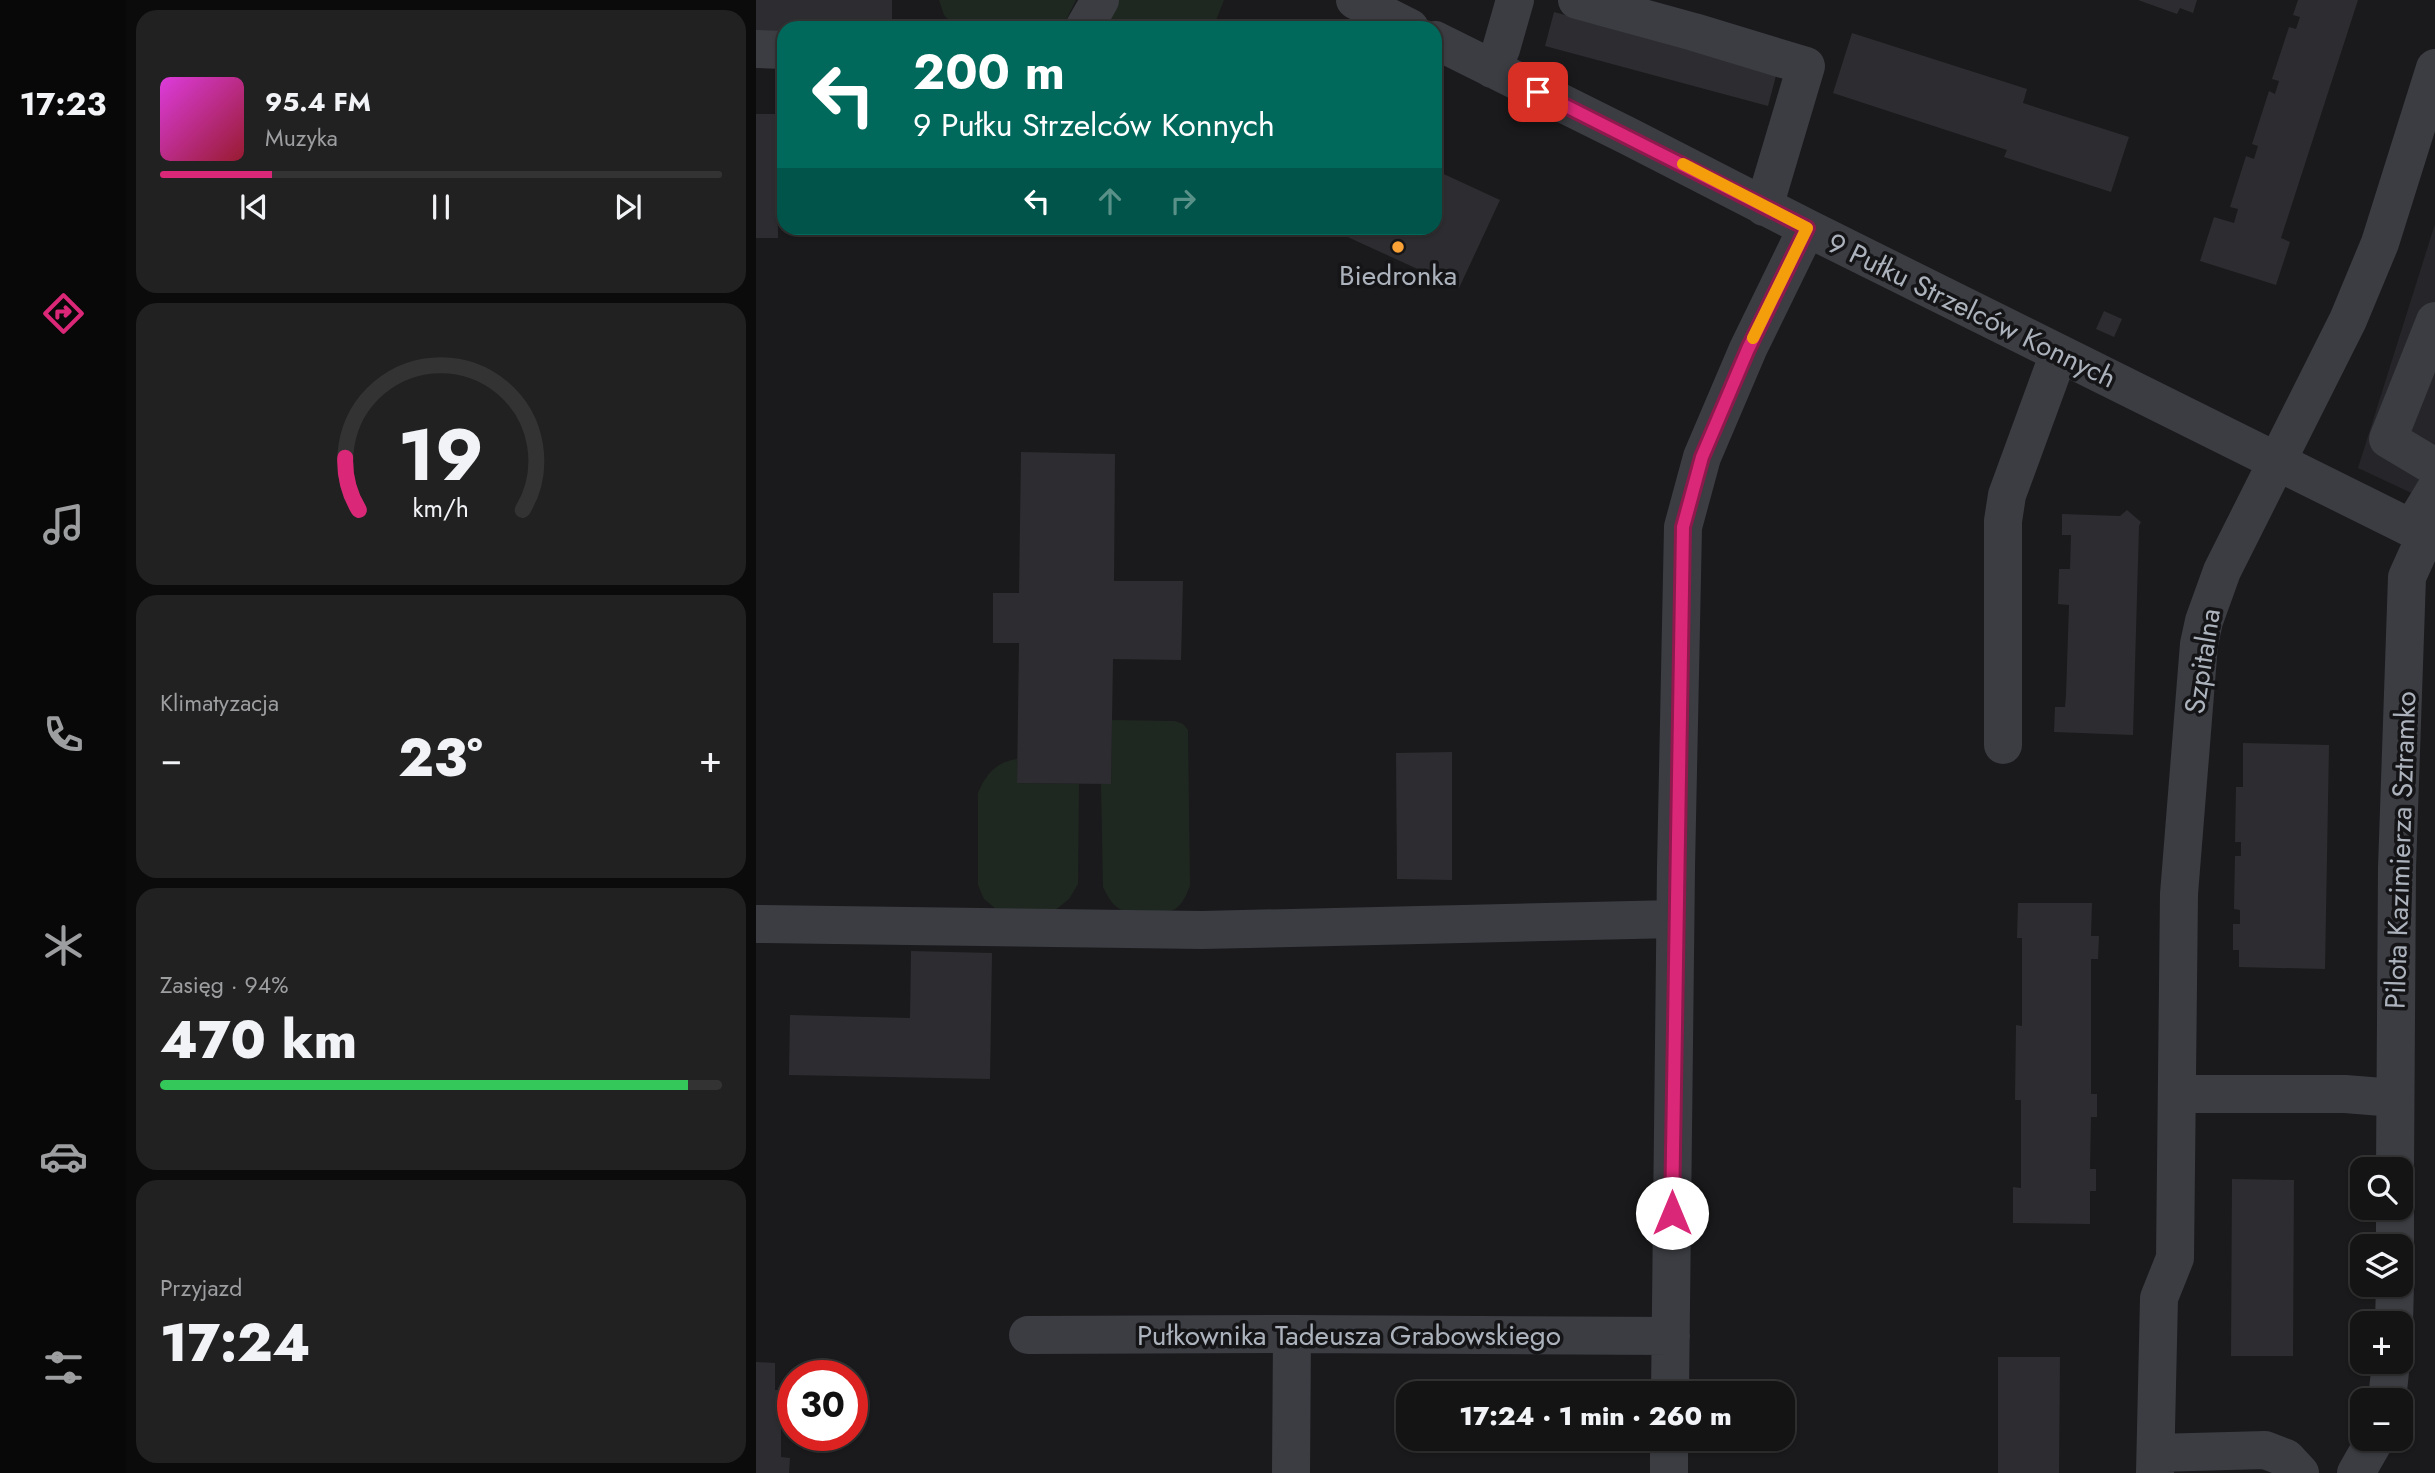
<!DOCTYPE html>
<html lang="pl">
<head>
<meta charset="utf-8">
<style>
  :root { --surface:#141415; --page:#212122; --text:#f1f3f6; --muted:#9d9ea0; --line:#333334; --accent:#db2777 }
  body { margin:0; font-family:Jost,sans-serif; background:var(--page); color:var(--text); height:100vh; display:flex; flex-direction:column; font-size:26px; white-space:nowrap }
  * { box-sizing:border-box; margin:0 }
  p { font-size:23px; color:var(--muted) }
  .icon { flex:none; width:38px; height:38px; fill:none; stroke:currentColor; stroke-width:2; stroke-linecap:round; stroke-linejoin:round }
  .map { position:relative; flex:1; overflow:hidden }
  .panel { display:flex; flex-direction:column; gap:10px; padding:10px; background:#0b0b0c; width:630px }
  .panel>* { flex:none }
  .banner { position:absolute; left:21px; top:21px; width:665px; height:214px; border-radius:21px; box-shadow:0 2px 5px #0004,0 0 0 2px var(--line); background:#00695c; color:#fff; overflow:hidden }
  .tools { position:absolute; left:1594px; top:1157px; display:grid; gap:14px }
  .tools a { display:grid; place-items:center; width:63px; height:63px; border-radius:14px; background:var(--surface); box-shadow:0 2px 5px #0004,0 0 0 2px var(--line); font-size:35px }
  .speed { position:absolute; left:21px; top:1360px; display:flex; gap:14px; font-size:35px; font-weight:700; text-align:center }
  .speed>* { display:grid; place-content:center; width:91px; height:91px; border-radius:50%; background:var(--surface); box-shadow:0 2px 5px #0004,0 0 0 2px var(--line); line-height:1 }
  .speed .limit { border:10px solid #d22; background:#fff; color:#111 }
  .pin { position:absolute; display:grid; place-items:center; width:60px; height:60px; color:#fff; margin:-30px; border-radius:14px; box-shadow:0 4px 10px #0006 }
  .me { position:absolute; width:77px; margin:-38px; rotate:0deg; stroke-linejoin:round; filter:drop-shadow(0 0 5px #0008) }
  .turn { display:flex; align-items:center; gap:24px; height:147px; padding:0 21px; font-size:32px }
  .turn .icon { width:91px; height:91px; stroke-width:2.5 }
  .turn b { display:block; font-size:49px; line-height:60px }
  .lanes { display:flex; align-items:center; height:66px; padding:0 21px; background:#0003; justify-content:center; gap:35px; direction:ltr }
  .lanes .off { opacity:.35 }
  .big { font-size:52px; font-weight:800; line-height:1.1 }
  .panel .card { flex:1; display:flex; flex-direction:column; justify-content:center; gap:10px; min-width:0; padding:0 24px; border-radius:21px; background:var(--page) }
  .panel .dial { align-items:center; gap:0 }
  .dial svg { height:182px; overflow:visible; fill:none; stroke:var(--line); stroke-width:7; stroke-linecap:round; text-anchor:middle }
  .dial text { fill:var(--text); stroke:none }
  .song { display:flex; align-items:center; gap:21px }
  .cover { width:84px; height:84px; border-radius:10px; background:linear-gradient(135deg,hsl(300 70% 55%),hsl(350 70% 35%)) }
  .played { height:7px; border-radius:4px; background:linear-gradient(90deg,var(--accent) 20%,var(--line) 20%) }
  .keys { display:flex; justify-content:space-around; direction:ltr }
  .heat { display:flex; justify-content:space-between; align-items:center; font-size:38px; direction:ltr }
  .charge { height:10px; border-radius:5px; background:linear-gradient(90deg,#34c759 94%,var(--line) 0) }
  .trip { position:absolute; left:640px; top:1381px; width:399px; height:70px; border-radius:21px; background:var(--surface); box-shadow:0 2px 5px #0004,0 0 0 2px var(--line); font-weight:800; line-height:70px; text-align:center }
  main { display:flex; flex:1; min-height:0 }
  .dock { display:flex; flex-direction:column; width:126px; justify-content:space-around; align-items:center; background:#080808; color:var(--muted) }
  .dock .icon { width:49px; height:49px }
  .dock .selected { color:var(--accent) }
  .dock b { font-size:32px; color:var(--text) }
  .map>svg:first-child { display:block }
  .built { fill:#26262a }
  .green { fill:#1f2820 }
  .building { fill:#2d2d31 }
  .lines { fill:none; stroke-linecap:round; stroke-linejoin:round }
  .minor { stroke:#3b3d42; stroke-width:38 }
  .route-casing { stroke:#8e194d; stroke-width:18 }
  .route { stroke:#db2777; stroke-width:12 }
  .slow { stroke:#f59e0b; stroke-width:12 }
  .poi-dot { fill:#faa235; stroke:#151518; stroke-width:2.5 }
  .labels { text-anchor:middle; stroke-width:7; stroke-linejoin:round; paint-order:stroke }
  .poi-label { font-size:28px; fill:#acb3bc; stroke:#151518 }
  .street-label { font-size:28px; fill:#acb3bc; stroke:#151518 }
</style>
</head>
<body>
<main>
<nav class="dock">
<b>17:23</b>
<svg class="icon selected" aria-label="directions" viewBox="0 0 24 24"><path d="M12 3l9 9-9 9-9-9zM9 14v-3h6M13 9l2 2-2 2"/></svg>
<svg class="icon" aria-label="music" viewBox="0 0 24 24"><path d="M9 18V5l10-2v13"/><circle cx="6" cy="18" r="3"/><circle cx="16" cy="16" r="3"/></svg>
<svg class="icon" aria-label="phone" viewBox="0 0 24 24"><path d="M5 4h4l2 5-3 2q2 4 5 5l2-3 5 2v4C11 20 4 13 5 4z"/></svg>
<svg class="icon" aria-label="climate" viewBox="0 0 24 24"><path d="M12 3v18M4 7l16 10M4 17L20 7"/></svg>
<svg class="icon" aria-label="car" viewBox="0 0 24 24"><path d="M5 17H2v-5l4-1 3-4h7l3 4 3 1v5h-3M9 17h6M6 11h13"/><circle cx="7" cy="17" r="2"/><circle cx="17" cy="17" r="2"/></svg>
<svg class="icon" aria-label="filters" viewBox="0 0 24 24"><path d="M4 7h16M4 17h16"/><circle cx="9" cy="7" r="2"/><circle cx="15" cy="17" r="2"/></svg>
</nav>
<section class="panel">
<div class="card">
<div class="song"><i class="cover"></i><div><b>95.4 FM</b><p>Muzyka</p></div></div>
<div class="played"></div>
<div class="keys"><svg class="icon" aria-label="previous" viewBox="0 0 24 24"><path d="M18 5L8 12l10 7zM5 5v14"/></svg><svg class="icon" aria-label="pause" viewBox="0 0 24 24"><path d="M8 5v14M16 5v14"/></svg><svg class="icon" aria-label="next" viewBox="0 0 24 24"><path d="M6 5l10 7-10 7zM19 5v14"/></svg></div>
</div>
<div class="card dial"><svg viewBox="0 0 100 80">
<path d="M14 69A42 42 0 1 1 86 69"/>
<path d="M14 69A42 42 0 0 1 8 46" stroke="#db2777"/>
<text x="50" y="56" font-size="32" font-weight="700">19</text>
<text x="50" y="72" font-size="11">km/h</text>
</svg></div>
<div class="card"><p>Klimatyzacja</p>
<div class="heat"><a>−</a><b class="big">23°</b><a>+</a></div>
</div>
<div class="card"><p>Zasięg · 94%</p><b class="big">470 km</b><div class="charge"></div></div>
<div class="card"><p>Przyjazd</p><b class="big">17:24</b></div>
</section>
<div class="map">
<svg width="1679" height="1473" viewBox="0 0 1679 1473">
  <rect width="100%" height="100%" fill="#1a1a1c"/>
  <!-- built -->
  <path class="built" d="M1679,224V504L1602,468Z"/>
  <!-- green -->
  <path class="green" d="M183,0H320L309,22L302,28H200L188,15Z
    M361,0H468L457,28H347Z
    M356,720L419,721L427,724L432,730L434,886C430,895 427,904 419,909C411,914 372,914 364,909C356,905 351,895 347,887L345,784H355Z
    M261,759V783L323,784L322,884L313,899L297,912L240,909L228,899L222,885V793C230,774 240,762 261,759Z"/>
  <!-- building -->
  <path class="building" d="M0,0H136V28H28V37L0,36Z
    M1382,0H1441L1437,13L1424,8L1421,14Z
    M1542,0H1602L1525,238L1534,242L1520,285L1444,261L1458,217L1478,223L1482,209L1474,207L1490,156L1498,159L1502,146L1496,144L1513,91L1519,94L1523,81L1516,79L1533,27L1540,29L1544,17L1537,15Z
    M798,12L1021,72L1012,106L789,46Z
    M1096,33L1271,89L1267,103L1373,137L1355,192L1248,157L1251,150L1077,93Z
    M0,114H21L22,238H0Z
    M679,170L744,200L703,288L572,228H679Z
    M1348,311L1366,319L1358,337L1340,329Z
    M265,452L359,454L358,581H427L425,660L357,659L355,784L261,783L263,643H237V593H263Z
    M1371,510L1385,522L1383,526L1377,735L1298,732L1299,707H1309L1310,695L1313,605L1302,604L1303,569H1314L1315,535H1306V514L1364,516Z
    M1487,743L1573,745L1569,969L1483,967V950H1477V924H1484V910L1478,909L1479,856H1485V842H1479L1480,787H1487Z
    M696,752V880L641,879L640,753Z
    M1262,903H1336L1335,936H1343L1342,959H1335V1094H1341V1117H1335L1334,1169H1340V1191H1334V1224L1257,1223V1187L1265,1188V1100H1259L1260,1025L1266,1026V938H1261Z
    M155,951L236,953L234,1079L33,1075L34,1015L154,1018Z
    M1476,1179L1538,1180L1537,1356H1475Z
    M1242,1357H1304L1303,1473H1242Z
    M0,1362L19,1363V1390H37V1425H25V1457L34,1458L33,1473H0Z"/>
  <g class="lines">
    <!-- minor -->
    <path class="minor" d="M599,0L654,28
      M821,0L938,32L1050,66L1008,207
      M328,28L344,0
      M679,40L874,137L1051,228L1679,540
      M0,49L28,50
      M736,69L745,49L759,0
      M1679,321L1632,439L1679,467
      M1656,528L1679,490
      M1247,745V521L1251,495L1303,353
      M0,924L446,930L919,919
      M1422,1094H1589L1639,1098
      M1639,1169L1641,868L1651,577L1670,535
      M1639,1246V1208
      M1638,1323L1639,1284
      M272,1335L536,1334L915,1336
      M914,1393L920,868L927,527L946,457L992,349L1051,228
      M1631,1400L1635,1362
      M1400,1453L1509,1450L1530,1458L1544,1473
      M535,1473L536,1334
      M913,1473V1438
      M1399,1473L1403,1298L1419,1258L1423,894L1443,644L1448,621L1466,571L1592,320L1624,243L1679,68
      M1600,1473L1620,1438"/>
  </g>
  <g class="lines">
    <defs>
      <path id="route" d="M782,92L1051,228L992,349L946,457L927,527L916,1213"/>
    </defs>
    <!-- route casing -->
    <use href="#route" class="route-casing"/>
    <!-- route -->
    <use href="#route" class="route"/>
    <!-- slow -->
    <path class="slow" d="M927,164L1051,228L997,338"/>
  </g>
  <!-- markers -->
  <circle class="poi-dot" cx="642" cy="247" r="7"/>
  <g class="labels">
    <!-- poi labels -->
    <g class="poi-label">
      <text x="642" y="285">Biedronka</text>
    </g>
    <!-- street labels -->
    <g class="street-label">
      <text transform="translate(1216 310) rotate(26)" y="10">9 Pułku Strzelców Konnych</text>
      <text transform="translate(1446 661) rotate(-81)" y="10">Szpitalna</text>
      <text transform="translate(1644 850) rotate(-88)" y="10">Pilota Kazimierza Sztramko</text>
      <text x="593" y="1345">Pułkownika Tadeusza Grabowskiego</text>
    </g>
  </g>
</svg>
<div class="tools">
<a><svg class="icon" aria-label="search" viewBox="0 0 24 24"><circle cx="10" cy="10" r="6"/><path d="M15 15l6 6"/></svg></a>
<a><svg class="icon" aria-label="layers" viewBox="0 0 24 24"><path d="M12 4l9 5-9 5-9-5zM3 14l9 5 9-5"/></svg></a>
<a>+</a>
<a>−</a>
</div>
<div class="speed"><div class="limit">30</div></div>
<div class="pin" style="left:782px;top:92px;background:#d93025"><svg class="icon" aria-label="arrive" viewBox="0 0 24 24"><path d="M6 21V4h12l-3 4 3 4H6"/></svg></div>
<svg class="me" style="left:916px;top:1213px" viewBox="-20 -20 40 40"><circle r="19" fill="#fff"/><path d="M0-13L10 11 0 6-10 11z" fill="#db2777"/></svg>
<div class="trip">17:24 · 1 min · 260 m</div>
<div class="banner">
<div class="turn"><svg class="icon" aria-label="left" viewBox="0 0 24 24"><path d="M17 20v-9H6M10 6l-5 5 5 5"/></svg><div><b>200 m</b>9 Pułku Strzelców Konnych</div></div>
<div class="lanes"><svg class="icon" aria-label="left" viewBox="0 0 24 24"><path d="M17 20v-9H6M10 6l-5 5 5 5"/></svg><svg class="icon off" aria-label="ahead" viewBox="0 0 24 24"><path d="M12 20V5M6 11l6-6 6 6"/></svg><svg class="icon off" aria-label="right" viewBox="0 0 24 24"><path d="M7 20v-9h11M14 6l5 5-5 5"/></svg></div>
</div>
</div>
</main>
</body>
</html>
